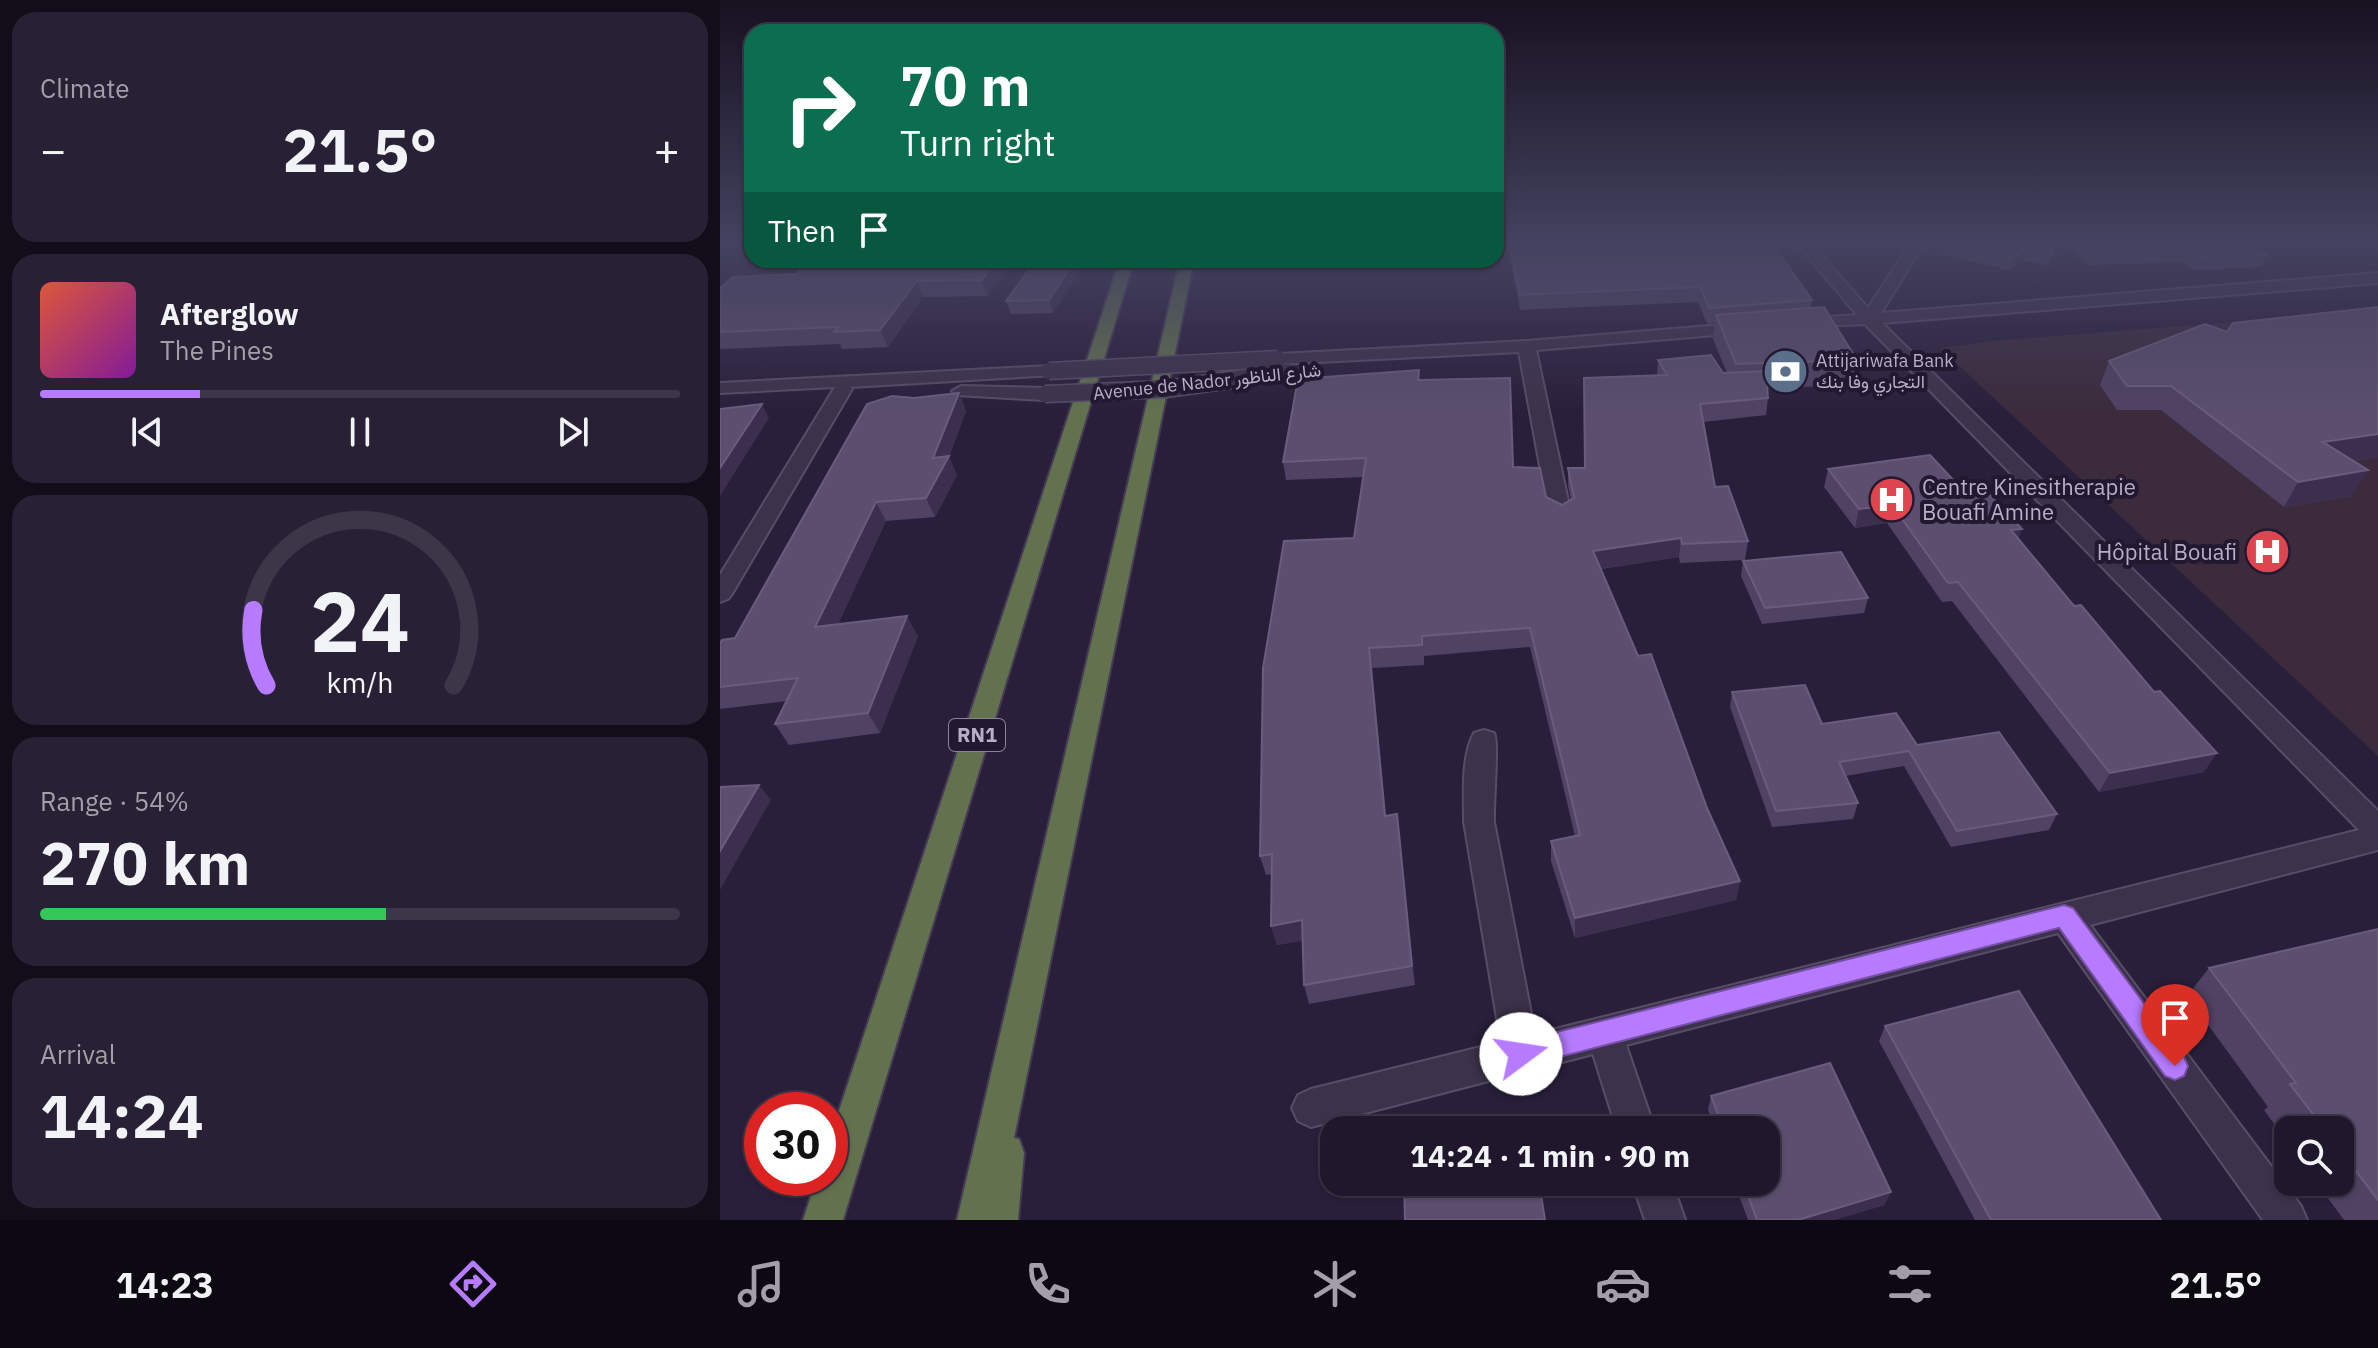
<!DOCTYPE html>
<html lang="en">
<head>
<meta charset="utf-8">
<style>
  :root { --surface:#20172c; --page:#282034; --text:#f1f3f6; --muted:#a29fa9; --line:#3d3648; --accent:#b67bff }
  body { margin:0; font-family:"IBM Plex Sans",Vazirmatn,sans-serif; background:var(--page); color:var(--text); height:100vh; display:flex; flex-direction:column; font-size:30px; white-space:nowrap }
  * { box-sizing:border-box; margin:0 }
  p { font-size:26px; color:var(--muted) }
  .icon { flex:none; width:44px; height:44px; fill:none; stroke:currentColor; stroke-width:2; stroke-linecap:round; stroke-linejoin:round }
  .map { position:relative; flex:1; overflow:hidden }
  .sheet { display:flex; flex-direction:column; gap:12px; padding:12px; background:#120d18; width:720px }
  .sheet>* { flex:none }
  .banner { position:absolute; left:24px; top:24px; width:760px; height:244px; border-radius:24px; box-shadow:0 2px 6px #0004,0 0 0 2px var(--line); background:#0b6e4f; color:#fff; overflow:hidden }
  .controls { position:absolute; left:1554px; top:1116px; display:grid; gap:16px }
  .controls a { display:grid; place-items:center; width:80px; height:80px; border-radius:16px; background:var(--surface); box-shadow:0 2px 6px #0004,0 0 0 2px var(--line); font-size:40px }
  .speed { position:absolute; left:24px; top:1092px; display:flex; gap:16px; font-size:40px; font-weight:700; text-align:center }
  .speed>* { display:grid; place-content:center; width:104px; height:104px; border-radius:50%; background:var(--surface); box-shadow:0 2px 6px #0004,0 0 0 2px var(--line); line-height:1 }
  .speed .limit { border:12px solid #d22; background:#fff; color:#111 }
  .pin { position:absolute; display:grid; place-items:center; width:68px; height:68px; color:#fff; margin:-82px -34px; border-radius:50% 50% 50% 0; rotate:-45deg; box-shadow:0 0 8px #0007 }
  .pin .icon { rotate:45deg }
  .me { position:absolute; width:88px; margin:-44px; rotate:76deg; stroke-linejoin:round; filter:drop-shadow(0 0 6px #0008) }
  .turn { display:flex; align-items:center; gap:28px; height:168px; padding:0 24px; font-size:36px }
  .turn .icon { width:104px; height:104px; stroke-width:2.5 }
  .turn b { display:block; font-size:56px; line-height:68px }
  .then { display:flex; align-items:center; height:76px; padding:0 24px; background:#0003; gap:16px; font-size:30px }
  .big { font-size:60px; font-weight:700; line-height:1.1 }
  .sheet .widget { flex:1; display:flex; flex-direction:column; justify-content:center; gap:12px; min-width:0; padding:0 28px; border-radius:24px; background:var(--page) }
  .sheet .dial { align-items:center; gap:0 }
  .dial svg { height:208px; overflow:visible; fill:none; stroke:var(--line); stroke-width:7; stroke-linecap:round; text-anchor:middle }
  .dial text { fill:var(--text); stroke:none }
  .song { display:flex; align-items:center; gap:24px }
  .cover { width:96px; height:96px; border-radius:12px; background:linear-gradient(135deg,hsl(10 70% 55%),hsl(290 70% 35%)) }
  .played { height:8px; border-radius:4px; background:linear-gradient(90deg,var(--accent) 25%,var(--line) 25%) }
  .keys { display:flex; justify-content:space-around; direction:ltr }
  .heat { display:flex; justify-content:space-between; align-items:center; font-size:44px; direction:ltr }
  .charge { height:12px; border-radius:6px; background:linear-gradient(90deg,#34c759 54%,var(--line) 0) }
  .trip { position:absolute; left:600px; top:1116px; width:460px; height:80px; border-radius:24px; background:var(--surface); box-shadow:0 2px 6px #0004,0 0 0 2px var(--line); font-weight:700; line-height:80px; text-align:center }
  .tab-bar { display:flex; height:128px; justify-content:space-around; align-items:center; background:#0d0912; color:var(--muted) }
  .tab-bar .icon { width:56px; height:56px }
  .tab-bar .on { color:var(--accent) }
  .tab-bar b { font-size:36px; color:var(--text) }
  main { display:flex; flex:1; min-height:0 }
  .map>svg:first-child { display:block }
  .medical { fill:#3b2b3c }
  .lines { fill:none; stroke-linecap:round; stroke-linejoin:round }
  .street-casing { stroke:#584d66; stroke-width:4 }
  .highway-casing { stroke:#453a53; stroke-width:4 }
  .street { fill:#3d324b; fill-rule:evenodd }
  .highway { fill:#62724f; fill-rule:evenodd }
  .street-bridge-casing { stroke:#584d66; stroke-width:19; stroke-linecap:butt }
  .street-bridge { stroke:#3d324b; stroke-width:16 }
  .wall { fill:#504263 }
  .shaded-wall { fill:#3c2f4e }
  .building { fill:#5b4e6e; stroke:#6a5c7c; stroke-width:2 }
  .route { fill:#b67bff; stroke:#7650a6; stroke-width:2 }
  .labels { text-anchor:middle; stroke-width:8; stroke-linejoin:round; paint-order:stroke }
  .far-poi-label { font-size:18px; fill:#b9adc8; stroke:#221830; text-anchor:start }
  .far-street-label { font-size:18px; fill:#b9adc8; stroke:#221830 }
  .shield { fill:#221830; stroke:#8c809a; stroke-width:2 }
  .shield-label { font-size:20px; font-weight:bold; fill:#b9adc8 }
  .poi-label { font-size:22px; fill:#b9adc8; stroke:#221830; text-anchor:start }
</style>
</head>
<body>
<main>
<section class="sheet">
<div class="widget"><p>Climate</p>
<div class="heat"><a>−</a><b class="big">21.5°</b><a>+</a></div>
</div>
<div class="widget">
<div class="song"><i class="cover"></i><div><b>Afterglow</b><p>The Pines</p></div></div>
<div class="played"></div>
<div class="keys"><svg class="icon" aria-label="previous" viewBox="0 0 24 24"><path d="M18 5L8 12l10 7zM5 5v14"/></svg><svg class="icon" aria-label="pause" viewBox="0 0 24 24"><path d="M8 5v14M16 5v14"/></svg><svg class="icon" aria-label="next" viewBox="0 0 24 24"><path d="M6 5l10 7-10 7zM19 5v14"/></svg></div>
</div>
<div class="widget dial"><svg viewBox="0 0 100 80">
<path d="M14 69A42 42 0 1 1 86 69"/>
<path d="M14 69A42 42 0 0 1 9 40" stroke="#b67bff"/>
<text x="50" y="56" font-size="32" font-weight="700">24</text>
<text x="50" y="72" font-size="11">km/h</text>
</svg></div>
<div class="widget"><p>Range · 54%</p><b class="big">270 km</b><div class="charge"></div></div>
<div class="widget"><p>Arrival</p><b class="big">14:24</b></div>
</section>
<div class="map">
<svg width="1658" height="1220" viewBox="0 0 1658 1220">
  <rect width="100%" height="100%" fill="#2a1f3b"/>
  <!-- medical -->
  <path class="medical" d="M1658,311V756L1220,348L1271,341Z"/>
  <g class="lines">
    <defs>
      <path id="street" d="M1076,242H1090L1148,308L1191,242H1205L1161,313L1658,273V283L1162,323L1658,811V850L1370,925L1581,1206L1587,1220H1543L1338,933L906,1045L935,1130H897L873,1054L591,1127L578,1121L572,1108L578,1095L591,1089L781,1042L744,822C744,795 741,757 754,733L764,730L774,733C779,742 773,804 774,822L815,1034L1639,830L1145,324L1076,327L1074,324L1082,319L1137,315Z
        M1026,323L1032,324L1034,328L1032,332L816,350L851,515L840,521L829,515L799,352L558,364L549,359L558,354L807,341Z
        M329,366L335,367L338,371L335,375L130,387L132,389L12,594L8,599L0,602V575L115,387L0,393V383Z
        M241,386L325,388L334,394L325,400L235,395L232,391Z
        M912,1182H952L965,1220H925Z"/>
      <path id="highway" d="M400,260H414L123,1220H83L97,1178H110V1138Z
        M460,260H474L294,1138L299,1139L304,1153L298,1220H237Z"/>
    </defs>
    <!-- street casing -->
    <use href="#street" class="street-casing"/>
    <!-- highway casing -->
    <use href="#highway" class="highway-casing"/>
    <!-- street -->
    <use href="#street" class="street"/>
    <!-- highway -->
    <use href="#highway" class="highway"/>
    <defs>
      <path id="street-bridge" d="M329,371L558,359
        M325,394L446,389L567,372"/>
    </defs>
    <!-- street-bridge casing -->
    <use href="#street-bridge" class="street-bridge-casing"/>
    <!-- street-bridge -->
    <use href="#street-bridge" class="street-bridge"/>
  </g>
  <!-- wall -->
  <path class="wall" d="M787,242H1077L1076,247L1056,248L1092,300L1091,308L1137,360L1132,385L1048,388V398L1046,415L983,422L995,487L1028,541L1025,560L960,563L959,557L881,569L918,656L1020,881L1016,900L855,938L831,861V841L855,836L810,647L704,656V665L652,668L666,816L677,814L695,985L589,1004L584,985L583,940L557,945L551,926L552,874L546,875L540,856L634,538L643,477L566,480L563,462L699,370L700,380L793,467L826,497L842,505L851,500L848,486V468H865L864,378L937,375L938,360L1007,373L993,339L995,323L987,324L978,302L800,310Z
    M1093,242H1139L1097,245Z
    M1225,242H1336L1329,266L1303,260L1289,270L1222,254Z
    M1343,242H1525L1547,255L1542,267L1473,270L1462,262L1369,265Z
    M92,260H293L268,296L203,297L168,347L122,349L120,344L0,349V288L76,274Z
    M360,271L333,313L291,314L286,301Z
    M1658,307V457L1632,461V496L1564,507L1441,410H1397L1380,385L1389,361Z
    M239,393L246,411L229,457L237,475L215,517L166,521L118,624L198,636L160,733L69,745L55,724L67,701L0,709V643L15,638L194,398Z
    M1108,469L1248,496L1298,539L1484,772L1379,792L1232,601L1222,602L1167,523L1135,528L1104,487Z
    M1023,561L1148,598L1144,613L1042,624L1021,576Z
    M1012,692L1102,724L1197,745L1337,814L1329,830L1231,847L1184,766L1125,776L1138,803L1133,819L1052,827L1010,707Z
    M1658,929V1220H1624L1596,1182H1620V1130H1568V1143L1544,1110L1548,1107L1467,996L1489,968Z
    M1165,1026L1441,1220H1255L1159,1041Z
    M991,1096L1171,1192L1164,1205L1114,1220H1028L1014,1182H1046V1130H995L988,1110Z"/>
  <!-- shaded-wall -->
  <path class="shaded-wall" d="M1307,248L1303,260L1289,270L1293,258Z
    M276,260H293L268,296L262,280Z
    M355,260H356L360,271L333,313L329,300Z
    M197,281L203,297L168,347L160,330Z
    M239,393L246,411L229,457L237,475L215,517L206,498L213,458Z
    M42,404L49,418L0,496V468Z
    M1658,434V457L1589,467L1603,442Z
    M1648,470L1632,496L1564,507L1578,482Z
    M156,502L166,521L107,647L95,627Z
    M1172,505L1167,523L1135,528L1139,509Z
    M1302,529L1295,548L1291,530Z
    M961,538L959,557L872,570L873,551Z
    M187,616L198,636L160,733L148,713Z
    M649,648L652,668L668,836L665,816Z
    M1497,753L1484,772L1379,792L1390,773Z
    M39,785L51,800L0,890V851Z
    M677,814L680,834L695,985L692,966Z
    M1020,881L1016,900L855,938V918Z
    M582,920L588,940L557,945L551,926Z
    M1171,1192L1164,1205L1114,1220H1078Z"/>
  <!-- building -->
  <path class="building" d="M789,242H1051L1092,300L989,308L980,287L800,295Z
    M1225,242H1336L1333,254L1307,248L1293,258Z
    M1361,242H1525L1547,255L1478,258L1467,250L1373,253Z
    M92,260H276L262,280L197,281L160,330L114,332L118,327L0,332V288L13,277L76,274Z
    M316,260H355L329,300L286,301Z
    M1104,307L1137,360L1016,364L996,315Z
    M1658,307V434L1603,442L1648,470L1578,482L1451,386H1407L1389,361L1485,324L1507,332L1513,323Z
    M991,355L1003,373L1046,371L1048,398L980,404L995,487L1008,486L1028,541L962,544L961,538L873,551L918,656L931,654L987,808L1020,881L855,918L831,841L860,835L810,628L702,636V645L649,648L665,816L677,814L692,966L584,985L582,920L551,926L552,854L540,856L543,668L564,541L634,538L646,458L563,462L578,379L699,370L698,380L790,378L793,467L820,468L826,497L842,505L854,498L848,468H865L864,378L947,375L938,360Z
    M239,393L213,458L229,456L206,498L156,502L95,627L187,616L148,713L55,724L78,678L0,687V643L2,640L15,638L147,404L172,396L194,398Z
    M42,404L0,468V409Z
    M1210,455L1248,496L1268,493L1302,529L1291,530L1354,606L1361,605L1434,692L1440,691L1497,753L1390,773L1238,582L1228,583L1172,505L1139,509L1108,469Z
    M1121,552L1148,598L1045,608L1023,561Z
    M1085,685L1102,724L1176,713L1197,745L1279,732L1337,814L1237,831L1189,751L1119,762L1138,803L1056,811L1012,692Z
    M39,785L0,851V787Z
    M1658,929V1200L1620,1150V1130H1605L1570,1084L1576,1083L1489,968Z
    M1299,991L1441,1220H1271L1165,1026Z
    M1110,1063L1171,1192L1078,1220H1037L1023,1182H1046V1130H1004L991,1096Z
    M684,1182H819L825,1220H685Z"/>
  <!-- sky -->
  <linearGradient id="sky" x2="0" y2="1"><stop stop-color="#171120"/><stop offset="0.59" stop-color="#444260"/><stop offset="1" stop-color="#444260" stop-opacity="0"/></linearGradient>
  <rect width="1658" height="412" fill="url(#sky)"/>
  <!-- route -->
  <path class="route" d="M1344,905L1353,908L1464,1057L1468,1066L1464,1076L1455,1080L1445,1076L1339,928L801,1067L791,1063L787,1054L791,1045L801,1041Z"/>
  <!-- icons -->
  <defs>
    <symbol id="bank-disc" viewBox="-11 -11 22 22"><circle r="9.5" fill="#5c6f8a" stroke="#221830"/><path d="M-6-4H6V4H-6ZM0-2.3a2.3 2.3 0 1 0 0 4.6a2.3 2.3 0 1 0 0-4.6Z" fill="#fff"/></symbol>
    <symbol id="hospital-disc" viewBox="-11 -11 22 22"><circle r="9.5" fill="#e0444e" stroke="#221830"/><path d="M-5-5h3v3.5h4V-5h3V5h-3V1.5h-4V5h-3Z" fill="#fff"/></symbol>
  </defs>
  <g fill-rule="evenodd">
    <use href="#bank-disc" x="1040" y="346" width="51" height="51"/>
    <use href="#hospital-disc" x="1146" y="474" width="51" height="51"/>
    <use href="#hospital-disc" x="1522" y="526" width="51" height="51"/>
  </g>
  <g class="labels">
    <!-- far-poi labels -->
    <g class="far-poi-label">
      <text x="1096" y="367">Attijariwafa Bank<tspan x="1096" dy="21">التجاري وفا بنك</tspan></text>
    </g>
    <!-- far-street labels -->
    <g class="far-street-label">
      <text transform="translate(487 382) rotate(-6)" y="6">Avenue de Nador شارع الناظور</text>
    </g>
    <!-- shield labels -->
    <rect class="shield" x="229" y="719" width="56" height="32" rx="6"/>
    <g class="shield-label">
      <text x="257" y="742">RN1</text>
    </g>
    <!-- poi labels -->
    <g class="poi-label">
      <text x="1202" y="495">Centre Kinesitherapie<tspan x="1202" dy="25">Bouafi Amine</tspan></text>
      <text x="1517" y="560" text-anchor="end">Hôpital Bouafi</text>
    </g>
  </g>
</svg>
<div class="controls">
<a><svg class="icon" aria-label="search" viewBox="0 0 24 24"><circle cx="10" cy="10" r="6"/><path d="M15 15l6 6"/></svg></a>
</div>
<div class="speed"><div class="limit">30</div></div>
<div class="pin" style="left:1455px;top:1066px;background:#d93025"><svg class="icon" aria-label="arrive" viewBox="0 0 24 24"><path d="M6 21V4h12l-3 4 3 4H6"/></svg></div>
<svg class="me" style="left:801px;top:1054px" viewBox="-20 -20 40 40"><circle r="19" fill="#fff"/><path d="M0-13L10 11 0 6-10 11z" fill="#b67bff"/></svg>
<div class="trip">14:24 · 1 min · 90 m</div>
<div class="banner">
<div class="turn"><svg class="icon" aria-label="right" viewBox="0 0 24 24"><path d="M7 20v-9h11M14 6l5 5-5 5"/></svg><div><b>70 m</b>Turn right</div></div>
<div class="then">Then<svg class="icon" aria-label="arrive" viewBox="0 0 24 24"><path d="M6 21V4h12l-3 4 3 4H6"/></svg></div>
</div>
</div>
</main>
<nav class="tab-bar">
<b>14:23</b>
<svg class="icon on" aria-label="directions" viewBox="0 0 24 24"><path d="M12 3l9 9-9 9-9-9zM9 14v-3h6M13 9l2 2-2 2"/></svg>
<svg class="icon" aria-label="music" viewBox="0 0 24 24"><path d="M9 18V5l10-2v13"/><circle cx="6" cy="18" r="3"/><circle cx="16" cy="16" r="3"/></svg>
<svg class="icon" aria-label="phone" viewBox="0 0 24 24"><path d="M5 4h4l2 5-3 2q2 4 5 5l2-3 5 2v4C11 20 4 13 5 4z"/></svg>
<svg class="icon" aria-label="climate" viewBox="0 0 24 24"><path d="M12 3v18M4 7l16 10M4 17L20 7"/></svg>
<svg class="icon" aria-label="car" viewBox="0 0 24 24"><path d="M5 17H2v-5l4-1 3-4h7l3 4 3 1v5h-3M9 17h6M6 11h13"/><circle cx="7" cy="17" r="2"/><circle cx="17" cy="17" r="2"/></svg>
<svg class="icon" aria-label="filters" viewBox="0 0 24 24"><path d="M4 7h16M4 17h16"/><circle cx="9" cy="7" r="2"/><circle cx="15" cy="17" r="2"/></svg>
<b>21.5°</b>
</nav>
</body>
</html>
